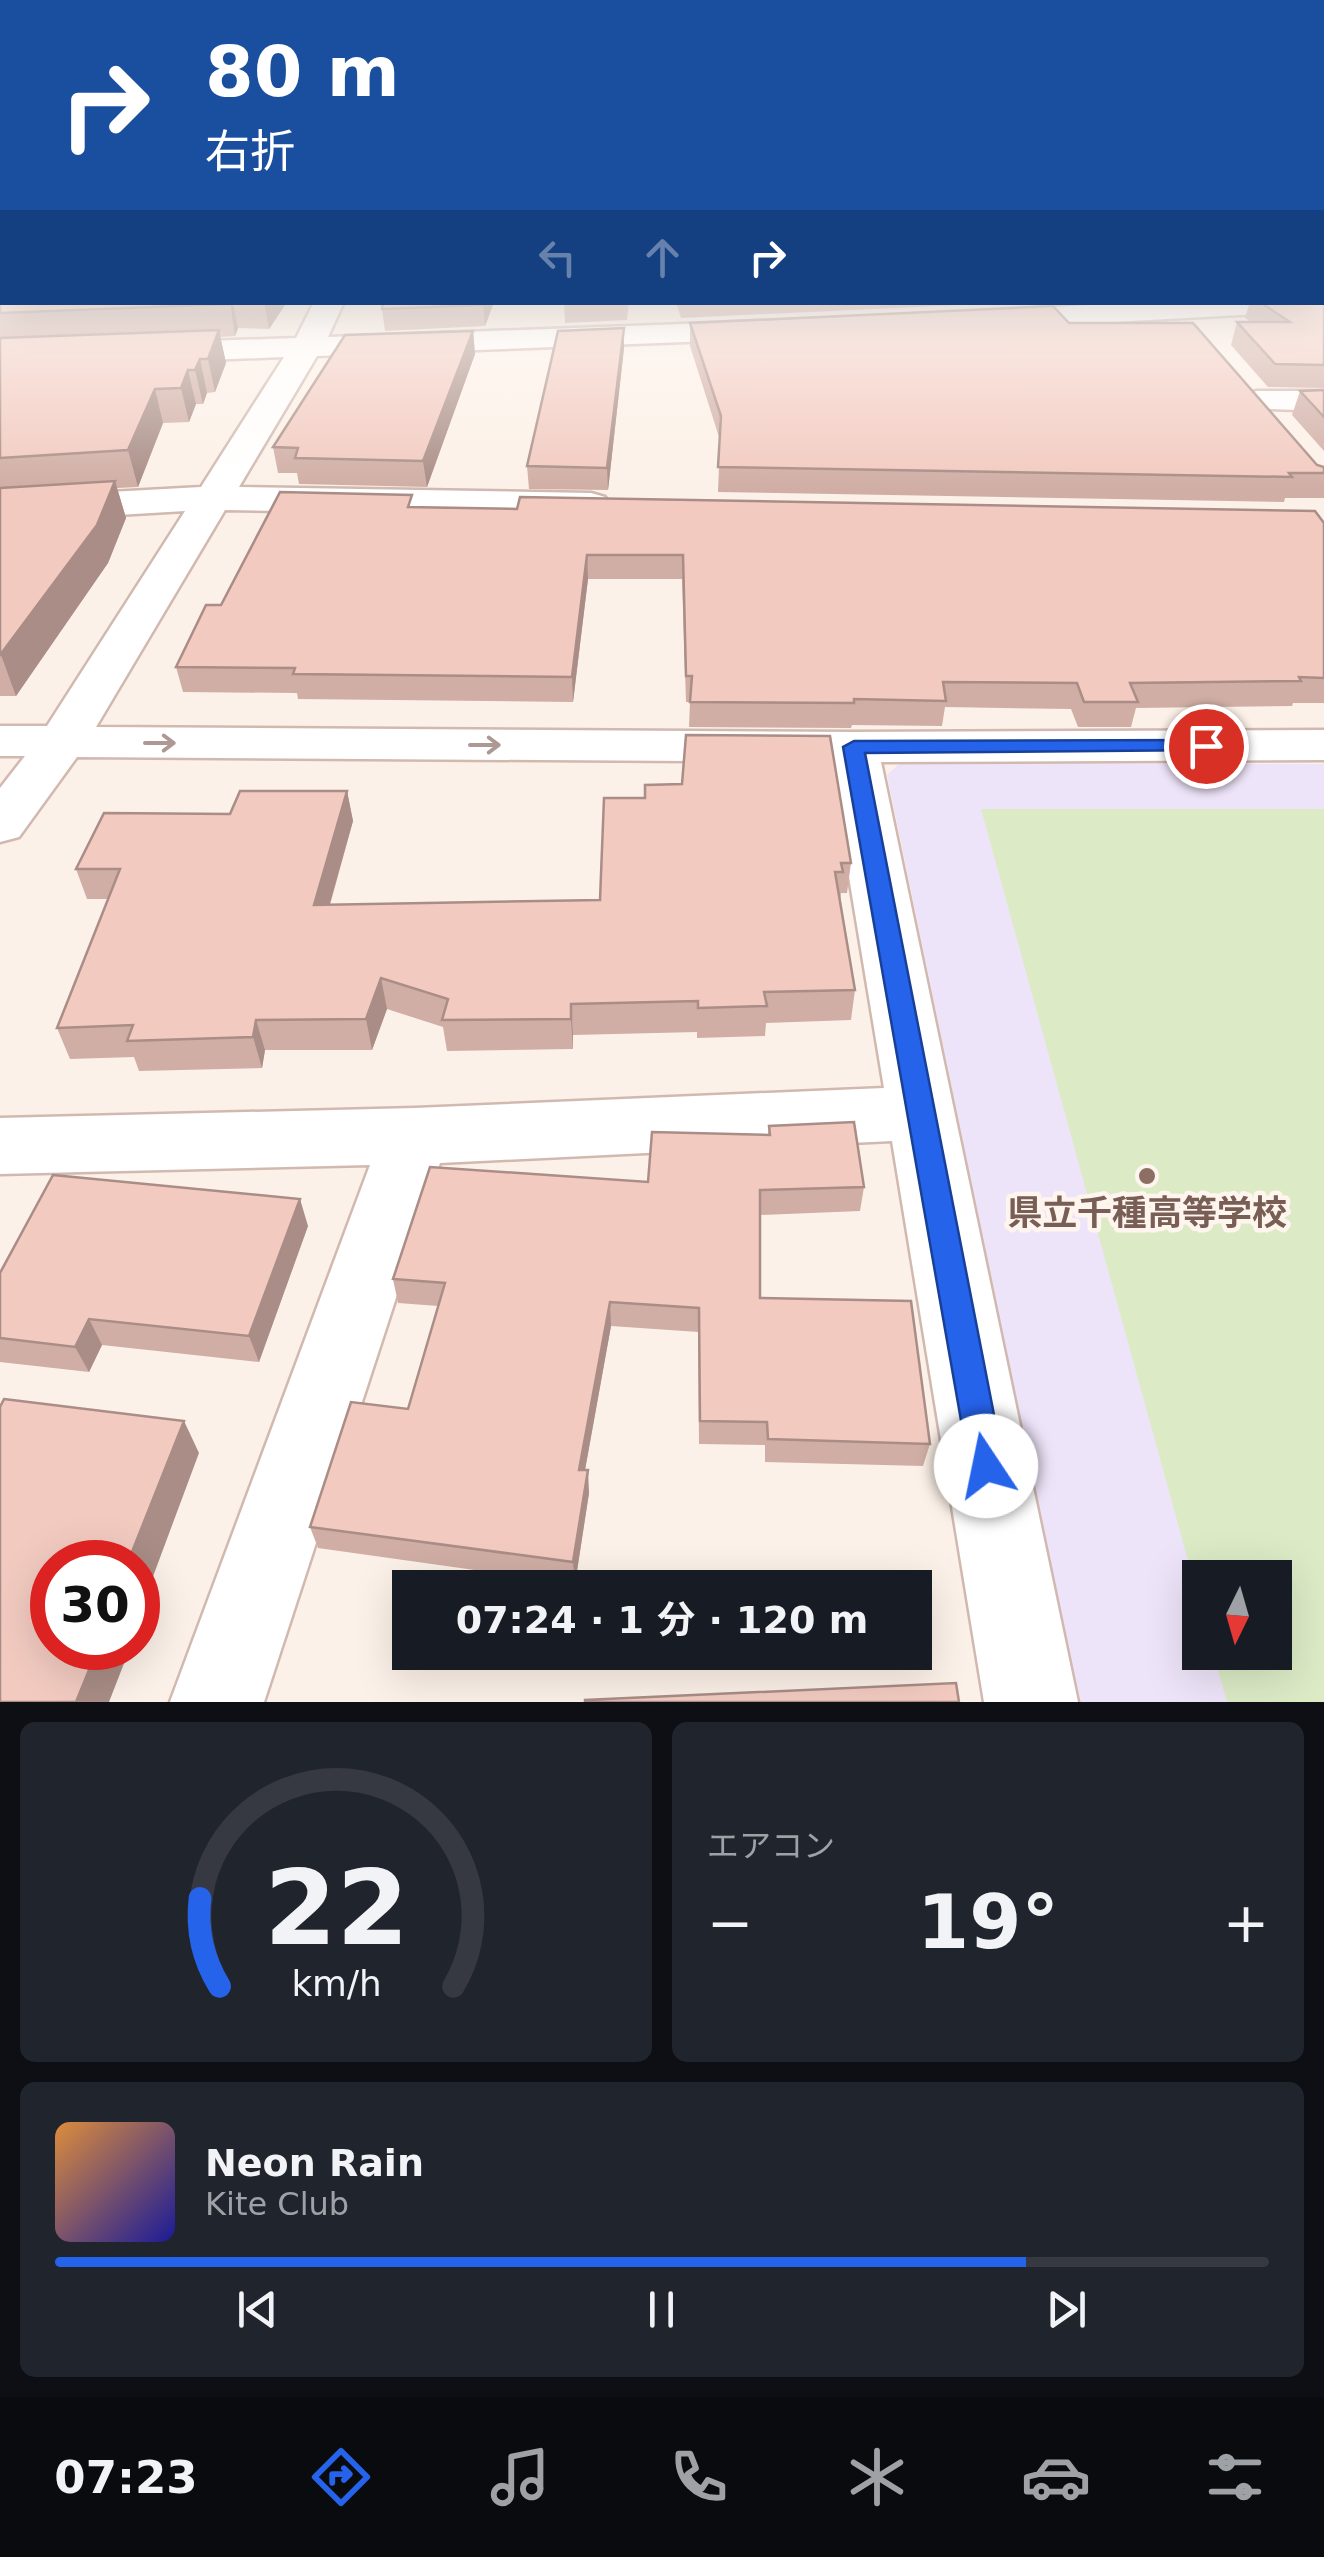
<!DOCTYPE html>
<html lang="ja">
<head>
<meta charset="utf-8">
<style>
  :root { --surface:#171b24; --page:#20242c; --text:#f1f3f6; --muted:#9ea1a6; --line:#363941; --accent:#2563eb }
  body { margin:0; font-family:"DejaVu Sans","Noto Sans JP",sans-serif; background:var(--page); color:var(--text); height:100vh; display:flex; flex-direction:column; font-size:38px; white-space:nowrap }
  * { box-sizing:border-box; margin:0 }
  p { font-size:32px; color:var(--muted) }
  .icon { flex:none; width:55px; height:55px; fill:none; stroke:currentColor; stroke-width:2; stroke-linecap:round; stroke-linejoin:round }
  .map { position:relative; height:1702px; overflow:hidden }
  .side { display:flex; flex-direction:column; gap:20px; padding:20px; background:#0d0f14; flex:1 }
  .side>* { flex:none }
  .guide { position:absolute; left:0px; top:0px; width:1325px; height:305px; box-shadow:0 10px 40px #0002; background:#1a4fa0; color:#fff; overflow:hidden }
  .needle { width:65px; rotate:185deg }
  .fabs { position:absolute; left:1182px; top:1560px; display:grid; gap:20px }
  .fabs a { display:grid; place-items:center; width:110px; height:110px; border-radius:0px; background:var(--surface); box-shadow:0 10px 40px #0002; font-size:50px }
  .speed { position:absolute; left:30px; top:1540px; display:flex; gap:20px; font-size:50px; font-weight:700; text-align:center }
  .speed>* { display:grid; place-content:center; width:130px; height:130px; border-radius:50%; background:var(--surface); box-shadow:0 10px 40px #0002; line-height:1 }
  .speed .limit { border:15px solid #d22; background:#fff; color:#111 }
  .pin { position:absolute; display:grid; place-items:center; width:85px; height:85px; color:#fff; margin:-42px; border:5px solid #fff; border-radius:50%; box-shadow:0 2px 10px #0007 }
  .me { position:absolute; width:110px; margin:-55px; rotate:349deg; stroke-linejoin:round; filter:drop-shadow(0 0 8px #0008) }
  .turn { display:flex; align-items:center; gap:35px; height:210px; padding:0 40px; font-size:45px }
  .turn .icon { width:130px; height:130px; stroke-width:2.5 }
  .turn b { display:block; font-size:70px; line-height:85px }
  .lanes { display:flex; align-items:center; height:95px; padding:0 40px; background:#0003; justify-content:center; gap:50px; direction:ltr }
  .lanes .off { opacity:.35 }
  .big { font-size:75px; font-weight:700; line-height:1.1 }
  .side .widget { flex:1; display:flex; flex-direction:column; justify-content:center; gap:15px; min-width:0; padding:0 35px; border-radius:15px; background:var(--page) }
  .side .dial { align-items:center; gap:0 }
  .dial svg { height:260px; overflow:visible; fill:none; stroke:var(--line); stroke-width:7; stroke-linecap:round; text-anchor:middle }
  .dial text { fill:var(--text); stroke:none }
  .song { display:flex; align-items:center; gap:30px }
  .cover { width:120px; height:120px; border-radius:15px; background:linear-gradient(135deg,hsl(30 70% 55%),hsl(240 70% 35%)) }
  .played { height:10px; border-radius:5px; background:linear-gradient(90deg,var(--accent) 80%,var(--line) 80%) }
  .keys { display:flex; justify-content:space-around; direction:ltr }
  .heat { display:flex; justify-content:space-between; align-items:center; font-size:55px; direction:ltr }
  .side .tiles { flex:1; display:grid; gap:20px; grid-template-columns:1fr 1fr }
  .widget:last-child { grid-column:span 2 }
  .trip { position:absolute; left:392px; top:1570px; width:540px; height:100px; border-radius:0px; background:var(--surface); box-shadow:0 10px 40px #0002; font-weight:700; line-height:100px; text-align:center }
  .dock { display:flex; height:160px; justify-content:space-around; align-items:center; background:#090b0e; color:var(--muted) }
  .dock .icon { width:70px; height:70px }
  .dock .selected { color:var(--accent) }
  .dock b { font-size:45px; color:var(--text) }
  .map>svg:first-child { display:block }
  .education { fill:#eee4f9; fill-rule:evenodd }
  .green { fill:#dcebc6 }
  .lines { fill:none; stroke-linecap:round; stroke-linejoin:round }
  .minor-casing { stroke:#d1b9b0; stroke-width:5 }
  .minor { fill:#fff; fill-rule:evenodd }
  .wall { fill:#d0aea5 }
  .shaded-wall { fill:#a98d86 }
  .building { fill:#f2cac0; stroke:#a98d86; stroke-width:2.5 }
  .oneway { stroke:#ad9894 }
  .route { fill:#2563eb; stroke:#184099; stroke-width:2.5 }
  .education-dot { fill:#8d6e63; stroke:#fff5ef; stroke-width:4 }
  .labels { text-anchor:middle; stroke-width:9; stroke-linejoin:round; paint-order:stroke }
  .near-education-label { font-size:35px; font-weight:bold; fill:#785e54; stroke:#fff5ef }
</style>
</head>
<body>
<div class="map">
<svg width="1324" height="1702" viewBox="0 0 1324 1702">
  <rect width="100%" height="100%" fill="#fcf1e8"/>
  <!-- education -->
  <path class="education" d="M900,763L1324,764V1702H1079L887,775ZM1200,1578H1275V1652H1200Z"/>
  <!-- green -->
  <path class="green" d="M981,809H1324V1702H1227L1213,1653L1275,1652V1578H1200V1604Z"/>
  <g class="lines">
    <defs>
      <path id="minor" d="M1322,295L1324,307L1313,311L986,329L975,326L971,320L975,314L986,311L1140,302H1322Z
        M314,302H344L328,337L766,321L777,323L781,330L777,337L766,339L317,356L239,487L591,493L605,497L610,505L605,513L591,517L225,510L96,727L853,732L1324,730V760L881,762L1078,1702H984L892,1141L440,1163L264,1702H170L370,1165L0,1174V1118L415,1108L884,1088L830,762L77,757L19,837L0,842V788L25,756H0V726H47L185,511L0,522V498L201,487L284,357L0,368V348L296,338Z
        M1257,391H1324V411L1245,408L1240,401L1245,394Z"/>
    </defs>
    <!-- minor casing -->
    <use href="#minor" class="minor-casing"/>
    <!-- minor -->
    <use href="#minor" class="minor"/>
  </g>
  <!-- wall -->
  <path class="wall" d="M0,250L2,302H287L269,329L238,328L235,336L220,337L226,363L215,392L207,393L203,404H196L189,422L163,423L138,487L117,488L126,518L108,563L16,696H0Z
    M1324,290V388L1268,387L1231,345L1237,322H1251L1245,318L1250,302H1322Z
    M383,302H494L485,326L385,331L382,309Z
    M564,302H629L627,320L565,323Z
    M676,302H960L959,305L681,318Z
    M690,323H1069L1317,465L1324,467V498H1285L1284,502L718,492L720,440L690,346Z
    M624,328V348L608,490L529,489L527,466Z
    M473,331L475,354L427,487L299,484L297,473H278L273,447Z
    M1324,390V451L1292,415L1300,391Z
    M414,507L1324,523V703H1293L1292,706L1136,708L1131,727H1078L1071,709L945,707L942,726L852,725L851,728L689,727L690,702H686L682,579H588L573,702L298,699L297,693L183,692L176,667L221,605Z
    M347,791L353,821L330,905L600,900L604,798L851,863L847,893H841L840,901L855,990L851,1020L766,1023L765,1036L697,1038V1032L573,1035V1049L447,1051L443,1027L387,1009L372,1050H265L262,1068L139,1071L134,1057L70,1059L57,1028L108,899H87L76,869L230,814Z
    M769,1126L864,1187L860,1211L760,1215V1298L930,1444L923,1466L765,1462V1445L699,1444L698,1332L611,1326L585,1470L589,1493L575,1584L318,1548L310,1527L408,1409L438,1306L398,1303L393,1279L768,1135Z
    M308,1226L259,1362L102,1345L89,1372L0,1362V1273Z"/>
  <!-- shaded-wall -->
  <path class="shaded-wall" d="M230,302H233L238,328L235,336Z
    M264,302H287L269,329Z
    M484,302H494L485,326L483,305Z
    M624,328V348L608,490L607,468Z
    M219,330L226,363L215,392L208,359Z
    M473,331L475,354L427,487L423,461Z
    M200,359L207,393L203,404L195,370Z
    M188,370L196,404L189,422L181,388Z
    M155,389L163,423L138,487L128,450Z
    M115,481L126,518L108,563L16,696L1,655Z
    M587,555L588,579L573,702L572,677Z
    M347,791L353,821L321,935L314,905Z
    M381,978L387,1009L372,1050L366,1019Z
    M571,1004L573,1035V1049L571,1019Z
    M256,1020L265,1050L262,1068L253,1037Z
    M300,1199L308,1226L259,1362L249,1336Z
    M610,1302L611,1326L581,1492L579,1470Z
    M89,1319L102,1345L89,1372L75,1347Z
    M184,1421L199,1453L142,1606L144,1611L138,1628V1562H128Z
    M588,1470L589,1493L575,1584L573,1562Z
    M98,1648H130L109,1702H76Z"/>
  <!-- building -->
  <path class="building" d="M0,250H2V302H230L229,304L0,313Z
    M1322,290H1324V365L1275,364L1237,322H1290L1260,302H1322Z
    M383,302H484L483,305L382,309Z
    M1053,306L1069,323H1193L1317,465L1324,467V473H1289L1292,477L718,467L721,416L690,323Z
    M624,328L607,468L527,466L558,331Z
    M219,330L208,359H200L195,370H188L181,388L155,389L128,450L0,458V338Z
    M473,331L423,461L295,458L298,448L273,447L345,335Z
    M1324,390V417L1300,391Z
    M115,481L97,525L0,655V488Z
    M280,492L412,495L408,507L517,509L520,497L1315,511L1324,523V678L1299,677L1301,681L1130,683L1138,702H1084L1077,683L943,682L946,701L854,699V703L690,702L692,676H686L683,555H587L572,677L293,674L295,668L176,667L206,605H221Z
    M686,735L830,736L851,863H841L843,872H835L855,990L764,992L767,1006L698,1008V1001L571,1004V1019L442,1020L448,999L381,978L366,1019L256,1020L253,1037L127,1041L133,1025L57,1028L120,869H76L104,813L230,814L240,791H347L314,905L600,900L604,798H645V785L682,784Z
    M854,1122L864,1187L760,1190V1298L911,1301L930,1444L768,1439L767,1422L700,1421L699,1308L610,1302L579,1470H588L573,1562L310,1527L351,1402L408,1409L445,1283L393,1279L430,1167L648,1182L652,1132L770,1135L769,1126Z
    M53,1175L300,1199L249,1336L89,1319L75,1347L0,1338V1273Z
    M4,1399L184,1421L128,1562H52V1648H98L76,1702H0V1407Z
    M956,1683L959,1702H585V1700Z"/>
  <!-- one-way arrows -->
  <defs><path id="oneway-shaft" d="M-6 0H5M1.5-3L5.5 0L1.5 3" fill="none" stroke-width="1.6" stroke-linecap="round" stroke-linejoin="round" transform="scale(2.5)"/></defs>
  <g class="oneway">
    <use href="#oneway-shaft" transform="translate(160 743)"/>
    <use href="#oneway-shaft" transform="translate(485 745)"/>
  </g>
  <!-- sky -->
  <linearGradient id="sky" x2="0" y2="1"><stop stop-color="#96c8e7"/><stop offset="0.51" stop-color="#fef9f5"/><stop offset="1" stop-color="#fef9f5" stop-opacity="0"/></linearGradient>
  <rect width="1324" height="488" fill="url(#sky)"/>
  <!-- route -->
  <path class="route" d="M1206,740L1217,746L1214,750L865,753L1004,1466L999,1478L986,1483L974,1478L969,1466L843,747L854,741Z"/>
  <!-- markers -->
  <circle class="education-dot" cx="1147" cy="1176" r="10"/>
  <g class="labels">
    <!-- near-education labels -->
    <g class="near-education-label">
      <text x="1147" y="1225">県立千種高等学校</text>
    </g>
  </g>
</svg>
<div class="fabs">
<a><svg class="needle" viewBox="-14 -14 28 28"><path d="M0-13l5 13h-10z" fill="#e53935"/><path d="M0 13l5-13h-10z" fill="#9ea1a6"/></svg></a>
</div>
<div class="speed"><div class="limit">30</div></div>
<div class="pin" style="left:1206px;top:746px;background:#d93025"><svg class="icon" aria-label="arrive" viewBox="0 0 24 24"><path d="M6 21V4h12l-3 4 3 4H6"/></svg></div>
<svg class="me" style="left:986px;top:1466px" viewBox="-20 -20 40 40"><circle r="19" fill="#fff"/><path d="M0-13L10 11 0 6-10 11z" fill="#2563eb"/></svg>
<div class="trip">07:24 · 1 分 · 120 m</div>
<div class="guide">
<div class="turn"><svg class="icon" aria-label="right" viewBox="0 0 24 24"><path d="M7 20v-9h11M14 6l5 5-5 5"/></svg><div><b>80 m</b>右折</div></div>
<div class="lanes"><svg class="icon off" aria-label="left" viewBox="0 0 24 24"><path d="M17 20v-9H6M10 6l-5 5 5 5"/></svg><svg class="icon off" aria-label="ahead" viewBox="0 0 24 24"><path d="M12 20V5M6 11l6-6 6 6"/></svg><svg class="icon" aria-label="right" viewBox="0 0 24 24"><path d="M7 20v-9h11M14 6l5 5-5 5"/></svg></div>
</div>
</div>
<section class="side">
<div class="tiles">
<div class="widget dial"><svg viewBox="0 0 100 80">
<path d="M14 69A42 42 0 1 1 86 69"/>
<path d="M14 69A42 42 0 0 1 8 42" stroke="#2563eb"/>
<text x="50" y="56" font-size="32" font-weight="700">22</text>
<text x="50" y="72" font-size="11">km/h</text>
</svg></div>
<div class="widget"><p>エアコン</p>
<div class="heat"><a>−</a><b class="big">19°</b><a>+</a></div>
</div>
<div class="widget">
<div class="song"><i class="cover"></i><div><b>Neon Rain</b><p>Kite Club</p></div></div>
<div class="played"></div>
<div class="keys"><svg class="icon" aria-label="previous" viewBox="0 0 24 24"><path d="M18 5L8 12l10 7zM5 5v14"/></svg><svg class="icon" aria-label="pause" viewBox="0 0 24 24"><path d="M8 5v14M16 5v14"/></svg><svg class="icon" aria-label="next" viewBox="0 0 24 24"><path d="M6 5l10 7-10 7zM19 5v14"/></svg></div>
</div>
</div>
</section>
<nav class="dock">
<b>07:23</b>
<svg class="icon selected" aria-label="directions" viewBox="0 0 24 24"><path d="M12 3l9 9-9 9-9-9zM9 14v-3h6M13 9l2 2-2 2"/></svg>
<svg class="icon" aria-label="music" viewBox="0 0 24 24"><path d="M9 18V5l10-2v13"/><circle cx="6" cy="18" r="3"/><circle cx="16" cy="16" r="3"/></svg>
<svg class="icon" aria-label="phone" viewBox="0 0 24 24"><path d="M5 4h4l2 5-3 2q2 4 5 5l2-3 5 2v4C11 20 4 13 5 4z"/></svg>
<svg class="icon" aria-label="climate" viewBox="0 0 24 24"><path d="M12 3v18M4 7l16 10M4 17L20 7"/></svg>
<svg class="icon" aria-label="car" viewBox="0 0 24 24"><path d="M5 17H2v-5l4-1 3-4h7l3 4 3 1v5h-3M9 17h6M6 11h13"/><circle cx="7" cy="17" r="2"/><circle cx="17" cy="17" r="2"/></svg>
<svg class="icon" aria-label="filters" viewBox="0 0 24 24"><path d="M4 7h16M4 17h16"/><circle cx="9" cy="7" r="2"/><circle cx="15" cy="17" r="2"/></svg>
</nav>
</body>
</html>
